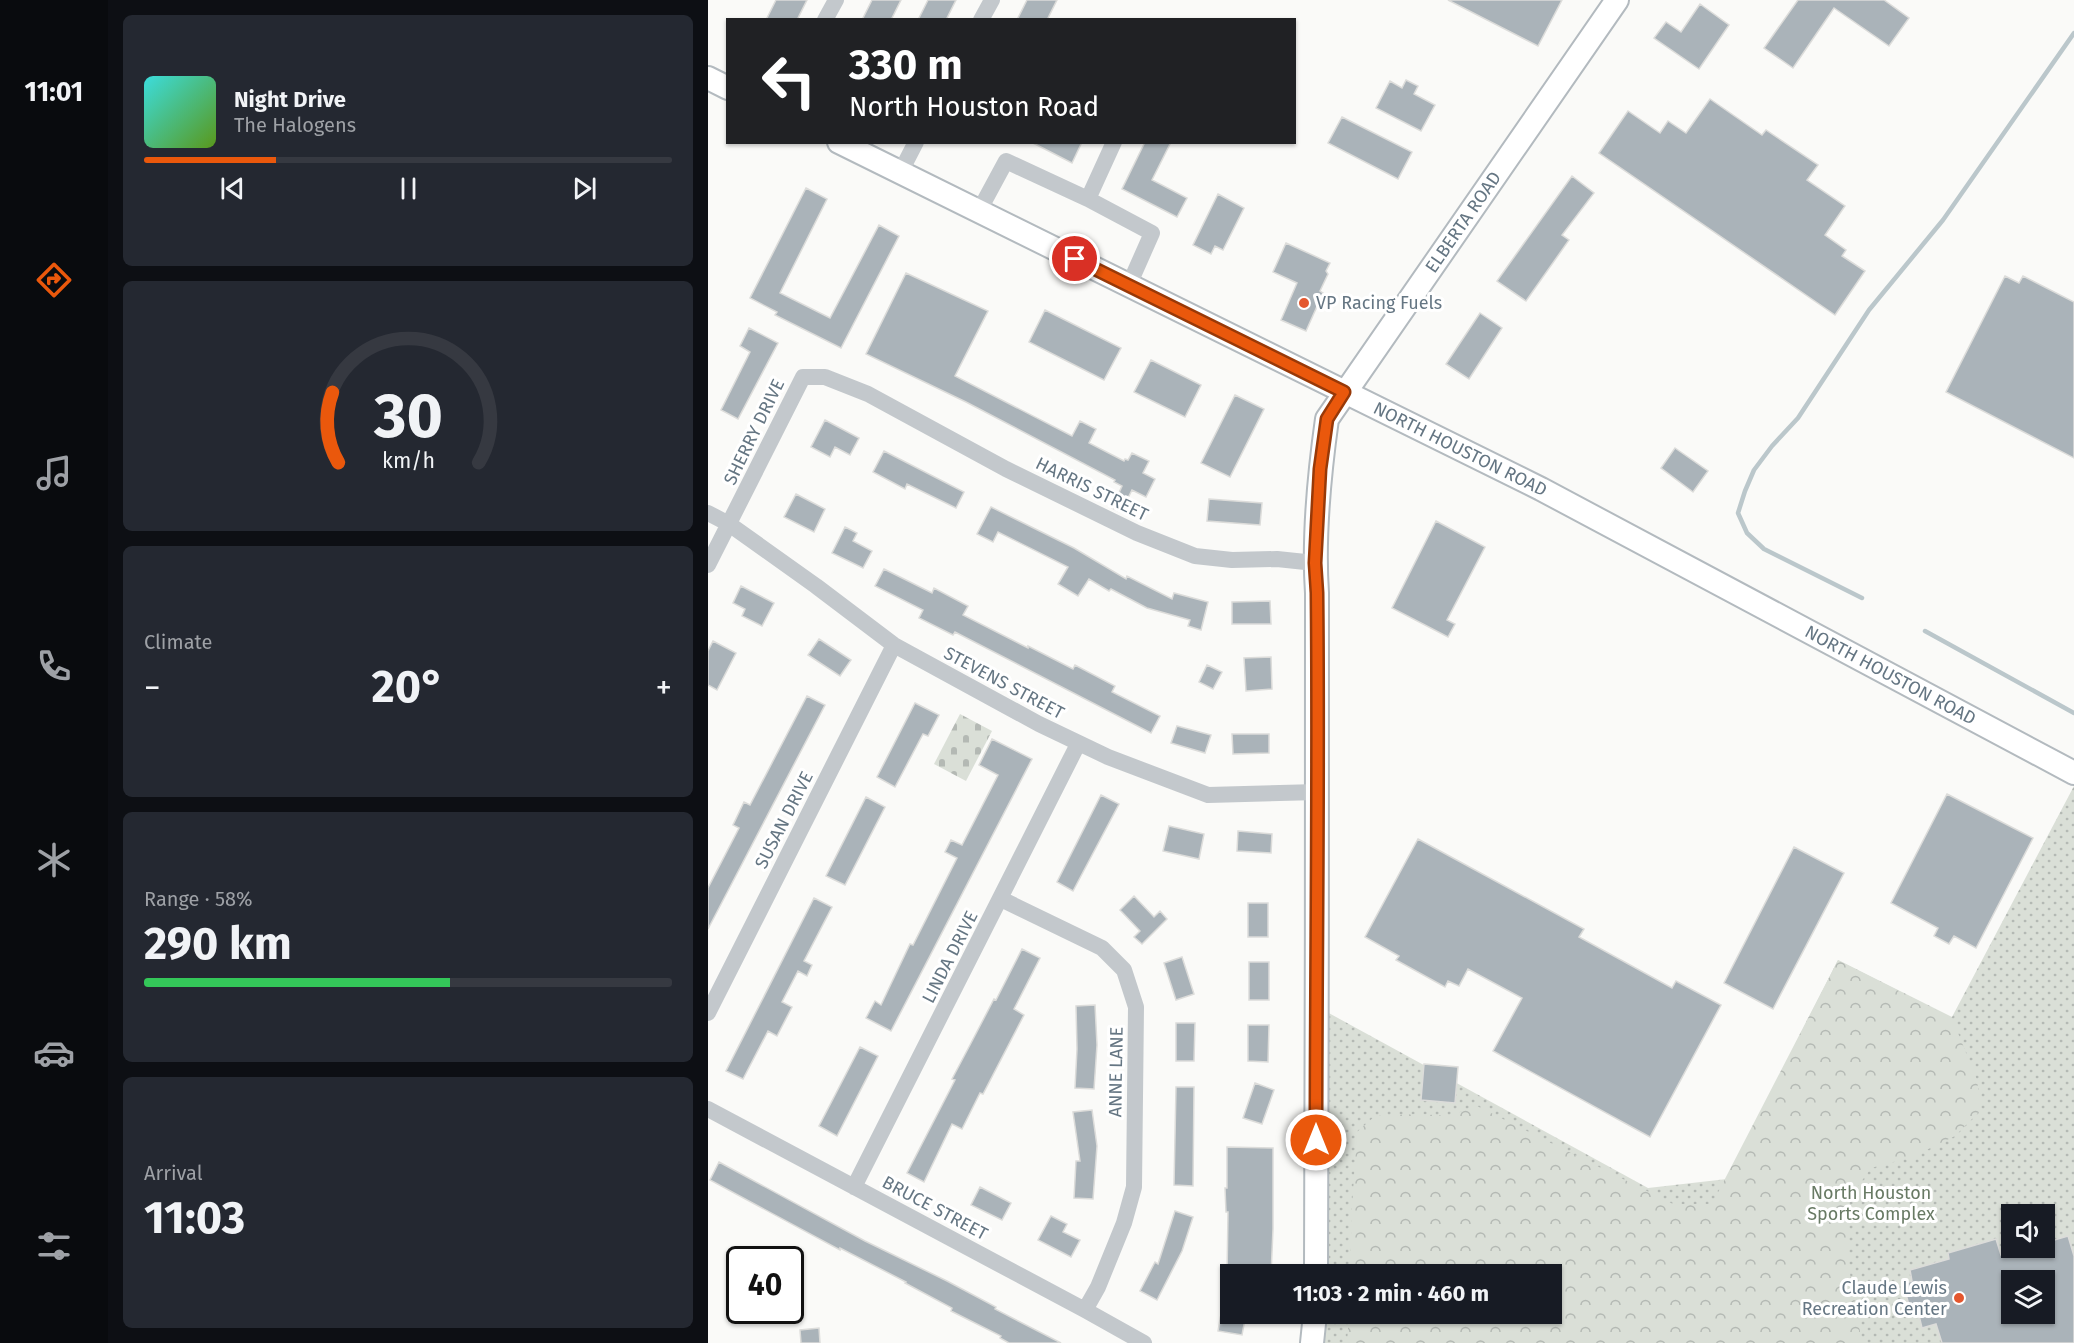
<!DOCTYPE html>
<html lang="en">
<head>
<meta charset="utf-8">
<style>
  :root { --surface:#171b24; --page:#242831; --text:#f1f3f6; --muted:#9ea1a6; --line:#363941; --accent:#ea580c }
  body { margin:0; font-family:"Fira Sans",sans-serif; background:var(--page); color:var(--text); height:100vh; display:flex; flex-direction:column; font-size:22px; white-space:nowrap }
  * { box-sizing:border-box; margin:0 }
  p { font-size:20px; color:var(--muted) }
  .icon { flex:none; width:33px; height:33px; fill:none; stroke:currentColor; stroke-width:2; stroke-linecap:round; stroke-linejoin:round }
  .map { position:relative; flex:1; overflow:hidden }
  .details { display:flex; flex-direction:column; gap:15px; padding:15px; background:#0d0f14; width:600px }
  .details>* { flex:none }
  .top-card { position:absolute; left:18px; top:18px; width:570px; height:126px; border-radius:0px; box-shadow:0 2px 4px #0004; background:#202124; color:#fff; overflow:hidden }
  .buttons { position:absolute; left:1293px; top:1204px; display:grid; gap:12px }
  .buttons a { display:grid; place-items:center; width:54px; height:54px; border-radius:0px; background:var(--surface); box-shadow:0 2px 4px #0004; font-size:30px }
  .speed { position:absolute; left:18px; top:1246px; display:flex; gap:12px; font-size:30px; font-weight:700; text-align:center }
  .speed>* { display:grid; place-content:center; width:78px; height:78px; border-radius:50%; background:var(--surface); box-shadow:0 2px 4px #0004; line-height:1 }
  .speed .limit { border:3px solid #111; border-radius:9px; background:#fff; color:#111 }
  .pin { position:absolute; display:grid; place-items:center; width:51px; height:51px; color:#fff; margin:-26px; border:3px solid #fff; border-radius:50%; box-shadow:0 2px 6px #0007 }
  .me { position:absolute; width:66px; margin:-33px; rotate:0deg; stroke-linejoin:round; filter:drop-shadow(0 0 4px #0008) }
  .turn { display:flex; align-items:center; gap:21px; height:126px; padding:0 24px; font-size:27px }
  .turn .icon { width:78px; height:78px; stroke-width:2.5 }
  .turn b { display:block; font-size:42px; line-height:51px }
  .big { font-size:45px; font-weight:700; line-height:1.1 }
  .details .widget { flex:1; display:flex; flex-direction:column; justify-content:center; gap:9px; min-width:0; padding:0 21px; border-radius:9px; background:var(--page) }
  .details .dial { align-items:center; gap:0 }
  .dial svg { height:156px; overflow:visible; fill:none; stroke:var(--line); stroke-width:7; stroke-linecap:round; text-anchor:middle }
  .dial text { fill:var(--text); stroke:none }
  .song { display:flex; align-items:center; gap:18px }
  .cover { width:72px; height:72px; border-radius:9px; background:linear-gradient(135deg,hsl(180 70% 55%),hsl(90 70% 35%)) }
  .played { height:6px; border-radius:3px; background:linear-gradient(90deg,var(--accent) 25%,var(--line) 25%) }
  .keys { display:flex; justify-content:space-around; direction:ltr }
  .heat { display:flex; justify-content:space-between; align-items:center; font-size:33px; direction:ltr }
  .charge { height:9px; border-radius:4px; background:linear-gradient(90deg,#34c759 58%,var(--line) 0) }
  .trip { position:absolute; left:512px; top:1264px; width:342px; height:60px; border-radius:0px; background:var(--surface); box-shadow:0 2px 4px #0004; font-weight:700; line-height:60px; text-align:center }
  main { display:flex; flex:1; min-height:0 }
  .tabs { display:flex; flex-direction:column; width:108px; justify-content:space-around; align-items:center; background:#090b0e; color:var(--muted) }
  .tabs .icon { width:42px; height:42px }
  .tabs .on { color:var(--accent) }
  .tabs b { font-size:27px; color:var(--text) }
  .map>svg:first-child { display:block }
  .grass { fill:url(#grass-dots); fill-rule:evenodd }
  .forest { fill:url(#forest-crowns) }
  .cemetery { fill:url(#cemetery-stones) }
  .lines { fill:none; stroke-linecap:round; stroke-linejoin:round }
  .stream { stroke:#bbc7cb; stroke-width:4.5 }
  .building { fill:#aab3b9; stroke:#dcdcda; stroke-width:1.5; fill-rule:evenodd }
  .secondary-casing { stroke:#b3babf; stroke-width:26 }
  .street { stroke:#c3c8cc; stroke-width:16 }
  .secondary { stroke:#fff; stroke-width:22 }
  .route-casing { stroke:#983908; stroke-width:15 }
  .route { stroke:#ea580c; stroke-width:10 }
  .poi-dot { fill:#e4572e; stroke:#fff; stroke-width:2 }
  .labels { text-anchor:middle; stroke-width:6; stroke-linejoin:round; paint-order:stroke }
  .street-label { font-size:18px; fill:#657683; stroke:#fff }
  .poi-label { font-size:18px; fill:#657683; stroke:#fff; text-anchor:start }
  .park-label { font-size:18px; fill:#687a64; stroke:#fff }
</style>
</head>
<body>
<main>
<nav class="tabs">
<b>11:01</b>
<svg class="icon on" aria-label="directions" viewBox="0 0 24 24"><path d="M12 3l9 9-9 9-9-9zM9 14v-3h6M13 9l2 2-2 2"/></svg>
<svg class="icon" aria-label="music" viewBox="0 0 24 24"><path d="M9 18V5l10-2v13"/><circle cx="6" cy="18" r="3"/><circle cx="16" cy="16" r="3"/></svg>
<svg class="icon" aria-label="phone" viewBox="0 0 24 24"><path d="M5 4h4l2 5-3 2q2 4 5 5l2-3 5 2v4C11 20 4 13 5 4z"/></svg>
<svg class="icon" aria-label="climate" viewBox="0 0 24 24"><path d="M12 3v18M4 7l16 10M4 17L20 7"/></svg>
<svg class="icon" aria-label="car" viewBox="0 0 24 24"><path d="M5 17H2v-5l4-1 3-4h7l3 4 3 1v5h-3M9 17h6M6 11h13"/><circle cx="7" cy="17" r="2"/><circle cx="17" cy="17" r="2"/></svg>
<svg class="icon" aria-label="filters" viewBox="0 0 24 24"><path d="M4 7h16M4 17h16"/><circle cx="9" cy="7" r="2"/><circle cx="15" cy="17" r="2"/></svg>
</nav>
<section class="details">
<div class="widget">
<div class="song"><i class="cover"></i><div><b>Night Drive</b><p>The Halogens</p></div></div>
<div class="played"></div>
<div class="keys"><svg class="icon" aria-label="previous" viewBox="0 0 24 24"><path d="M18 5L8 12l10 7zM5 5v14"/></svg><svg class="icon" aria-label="pause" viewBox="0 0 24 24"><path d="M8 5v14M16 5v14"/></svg><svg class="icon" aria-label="next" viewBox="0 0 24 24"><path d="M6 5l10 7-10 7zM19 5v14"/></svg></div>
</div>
<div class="widget dial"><svg viewBox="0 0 100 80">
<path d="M14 69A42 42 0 1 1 86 69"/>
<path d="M14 69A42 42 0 0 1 11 33" stroke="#ea580c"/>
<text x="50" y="56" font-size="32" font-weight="700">30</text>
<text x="50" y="72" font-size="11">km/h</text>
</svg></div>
<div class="widget"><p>Climate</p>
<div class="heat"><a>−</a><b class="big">20°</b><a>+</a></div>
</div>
<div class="widget"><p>Range · 58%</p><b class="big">290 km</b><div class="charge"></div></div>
<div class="widget"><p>Arrival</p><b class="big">11:03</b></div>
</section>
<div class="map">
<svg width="1366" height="1343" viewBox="0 0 1366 1343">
  <defs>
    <pattern id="grass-dots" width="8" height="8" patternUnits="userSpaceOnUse" patternTransform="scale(1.5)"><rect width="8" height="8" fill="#dadfd7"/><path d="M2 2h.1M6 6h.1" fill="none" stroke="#b4b9b4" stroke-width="1.8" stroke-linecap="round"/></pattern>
    <pattern id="forest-crowns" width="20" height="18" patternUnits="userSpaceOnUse" patternTransform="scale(1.5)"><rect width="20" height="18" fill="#dadfd7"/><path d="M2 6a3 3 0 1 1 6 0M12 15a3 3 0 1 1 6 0" fill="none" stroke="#b4b9b4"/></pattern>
    <pattern id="cemetery-stones" width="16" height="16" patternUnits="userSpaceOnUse" patternTransform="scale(1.5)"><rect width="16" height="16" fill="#dadfd7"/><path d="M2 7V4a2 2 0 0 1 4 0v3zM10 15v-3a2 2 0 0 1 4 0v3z" fill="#b4b9b4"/></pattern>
  </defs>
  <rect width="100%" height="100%" fill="#fafaf8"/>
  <!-- grass -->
  <path class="grass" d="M1366,786V1343H605V1314H843V1275H606L608,1006L940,1188L1019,1179L1130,960L1244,1017ZM1304,1215H1336V1248H1304ZM1304,1281H1336V1314H1304Z"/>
  <!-- forest -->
  <path class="forest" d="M1130,960L1244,1018L1269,1080L1273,1110L1247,1136L1204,1157L1163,1168L1141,1199L1139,1256L1154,1343H639L641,1314H843V1275H642L644,1207L649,1132L667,1116L711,1114L741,1116L769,1106L965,1204H1004Z"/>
  <!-- cemetery -->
  <path class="cemetery" d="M252,714L284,731L258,781L226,764Z"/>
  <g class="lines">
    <!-- stream -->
    <path class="stream" d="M1154,598L1056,549L1039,533L1030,513L1037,491L1046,470L1064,446L1090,418L1161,310L1235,220L1366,33
      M1217,631L1366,713"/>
  </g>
  <!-- building -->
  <path class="building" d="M68,0H99L89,20H58Z
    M164,0H193L183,20H154Z
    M220,0H248L238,20H210Z
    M319,0H349L339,20H309Z
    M740,0H854L830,46Z
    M1090,0H1176L1201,18L1181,46L1126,8L1085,68L1056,48Z
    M992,4L1021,25L991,69L946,38L958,22L973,32Z
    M698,80L710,86L706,94L727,105L713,131L668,108L682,81L694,88Z
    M1002,99L1054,135L1058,130L1110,165L1099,180L1137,206L1117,235L1138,250L1134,256L1157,271L1127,315L891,153L920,111L952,133L960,121L978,133Z
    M634,117L704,152L690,179L620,143Z
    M323,142H374L364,163Z
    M437,142H463L444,180L479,198L469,217L414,189Z
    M864,176L886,193L854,235L861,240L818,301L789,281Z
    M98,188L119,199L72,293L122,318L171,225L191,236L133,348L67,315L69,312L42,298Z
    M510,194L536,208L515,250L507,246L503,254L485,245Z
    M578,243L622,263L618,271L620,274L612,291L615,293L598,331L573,320L589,283L565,272Z
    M198,273L280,311L247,376L364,436L372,421L388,429L381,443L416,461L417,459L420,460L424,453L441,461L435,473L447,479L438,497L424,490L413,512L404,508L414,486L406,482L407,480L258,402L158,354Z
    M1297,276L1311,283L1315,276L1366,302V458L1238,392Z
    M337,310L413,348L396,380L321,342Z
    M772,313L794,328L761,379L738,364Z
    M41,328L70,343L30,419L13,410L42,352L32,346Z
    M443,360L493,385L477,417L426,392Z
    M527,395L556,409L522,477L493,463Z
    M117,420L151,438L142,455L127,447L122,457L103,447Z
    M967,448L1000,471L985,492L953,468Z
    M176,451L256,492L248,508L199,484L197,489L165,472Z
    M88,494L117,509L106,532L76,517Z
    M501,499L554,503L552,525L499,521Z
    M283,507L366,548L418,579L419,576L464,599L466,593L500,602L493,630L480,626L482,620L439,608L403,589L401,591L381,579L370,596L350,584L360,567L290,532L285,542L269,534Z
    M728,521L777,547L739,620L747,624L740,637L684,608Z
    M137,527L149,533L145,541L164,551L155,568L124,553Z
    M176,569L224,593L226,588L260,606L255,615L320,648V646L365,669L367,665L407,686L404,692L452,716L443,733L247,632L245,635L211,618L215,610L167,586Z
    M33,586L66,603L54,626L34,616L37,609L25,603Z
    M562,601L563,624H524V602Z
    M111,639L143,660L132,676L100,655Z
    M5,641L28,653L9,690L0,685V651Z
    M563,657L564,689L538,691L536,658Z
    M499,665L514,672L505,689L491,682Z
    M99,696L117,705L0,929V888L31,828L25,825L36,802L42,805Z
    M207,703L231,715L220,736L215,734L187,787L169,777Z
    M469,726L503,735L497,753L463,743Z
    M524,734H561V753L525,754Z
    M284,739L324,759L183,1031L158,1018L167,1001L173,1005L202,944L205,945L249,858L237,852L243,840L254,845L290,775L271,765Z
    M1239,794L1325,838L1268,948L1246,936L1241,944L1226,936L1230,928L1183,903Z
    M393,795L411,804L365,891L349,882Z
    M158,797L177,807L137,885L118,876Z
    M461,826L496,834L491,859L455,851Z
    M530,831L564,834L563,853L529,851Z
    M710,839L876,929L871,937L964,988L968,981L1013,1005L942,1137L785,1051L814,998L760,969L751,986L740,981L737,987L688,960L691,956L657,937Z
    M1086,847L1136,873L1065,1009L1016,983Z
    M426,896L446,917L452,911L459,919L434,944L426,937L432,931L412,910Z
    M106,898L124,907L96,961L104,965L99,976L90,971L74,1002L84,1007L69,1036L60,1031L35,1079L18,1071Z
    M540,903H560V937H540Z
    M314,949L332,958L306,1009L316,1015L275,1094L272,1093L254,1129L244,1124L216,1182L199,1173L247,1080L244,1079L262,1045L286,999L288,1000Z
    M474,957L486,994L468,1000L456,963Z
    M541,962H561V1000H541Z
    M387,1005L389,1045L386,1089L367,1088L369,1049L368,1006Z
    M468,1023H487L486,1061H468Z
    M540,1025H561L560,1062L540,1061Z
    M152,1047L170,1056L129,1136L111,1126Z
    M716,1064L750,1067L747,1103L713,1100Z
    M547,1083L566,1090L554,1124L535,1118Z
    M468,1087H486L485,1186L466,1185Z
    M384,1110L389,1146L385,1199L366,1198L368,1161H372L365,1112Z
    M519,1147L565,1148V1229L563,1275H519L520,1212H518L517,1188H519Z
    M11,1162L157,1241L239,1281L288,1307L287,1309L353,1343H301L292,1338L293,1336L243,1311L244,1308L197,1283L198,1282L132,1248V1250L2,1180Z
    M272,1187L303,1203L294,1220L263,1205Z
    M467,1211L485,1217L474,1251L449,1300L432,1291L447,1262L450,1264Z
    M343,1216L359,1224L355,1232L372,1240L363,1257L330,1240Z
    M1360,1236L1366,1256V1343H1234L1228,1324L1214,1328L1210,1311L1203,1312L1195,1284L1204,1281L1202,1270L1241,1259L1240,1253L1288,1239L1293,1255L1318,1248H1336V1243ZM1304,1281H1336V1314H1304Z
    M513,1314H538L534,1335L510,1331Z
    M111,1328L112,1343H93L92,1330Z"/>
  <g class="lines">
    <defs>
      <g id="secondary">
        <path d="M0,78L20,88"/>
        <path id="s1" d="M131,142L833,489L1366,773"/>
        <path id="s2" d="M608,1275C608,1048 610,820 609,593C605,535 611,476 619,419L909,0"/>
        <path d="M604,1343L607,1314"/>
      </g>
    </defs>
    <!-- secondary casing -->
    <use href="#secondary" class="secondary-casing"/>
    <!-- street -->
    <path class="street" d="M117,20L128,0
      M273,20L284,0
      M192,173L208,142
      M380,199L406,142
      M271,211L298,161L380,199L444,233L421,285
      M0,513L21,524L108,586L186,645L331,724L400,757L500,795L610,792
      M0,565L95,377H117L160,394L298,469L429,533L487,556L524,560L569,559L607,563
      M293,899L394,948L416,970L428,1007L426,1187L416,1223L390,1287L377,1310
      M0,1013L186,645
      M0,1109L377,1310L436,1343
      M146,1187L370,744"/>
    <!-- secondary -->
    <use href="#secondary" class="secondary"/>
  </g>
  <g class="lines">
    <defs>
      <path id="route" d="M367,259L636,392L619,419L612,469L607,563L609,593C611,775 608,958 608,1140"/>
    </defs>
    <!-- route casing -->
    <use href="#route" class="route-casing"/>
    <!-- route -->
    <use href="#route" class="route"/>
  </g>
  <!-- markers -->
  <g class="poi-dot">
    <circle cx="596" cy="303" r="6"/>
    <circle cx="1251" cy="1298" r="6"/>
  </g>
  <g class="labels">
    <!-- street labels -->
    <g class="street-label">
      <text dy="6" stroke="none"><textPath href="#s2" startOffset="1096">ELBERTA ROAD</textPath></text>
      <text transform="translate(46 432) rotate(-64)" y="6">SHERRY DRIVE</text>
      <text dy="6" stroke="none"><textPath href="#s1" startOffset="693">NORTH HOUSTON ROAD</textPath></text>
      <text transform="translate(384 489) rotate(26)" y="6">HARRIS STREET</text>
      <text dy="6" stroke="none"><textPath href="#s1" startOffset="1179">NORTH HOUSTON ROAD</textPath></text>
      <text transform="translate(296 683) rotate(28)" y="6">STEVENS STREET</text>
      <text transform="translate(76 820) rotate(-63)" y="6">SUSAN DRIVE</text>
      <text transform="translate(242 957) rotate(-63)" y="6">LINDA DRIVE</text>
      <text transform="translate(408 1072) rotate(-89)" y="6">ANNE LANE</text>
      <text transform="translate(227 1208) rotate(28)" y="6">BRUCE STREET</text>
    </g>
    <!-- poi labels -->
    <g class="poi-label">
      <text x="608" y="309">VP Racing Fuels</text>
      <text x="1239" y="1294" text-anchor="end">Claude Lewis<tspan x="1239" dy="21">Recreation Center</tspan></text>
    </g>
    <!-- park labels -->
    <g class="park-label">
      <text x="1163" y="1199">North Houston<tspan x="1163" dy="21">Sports Complex</tspan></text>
    </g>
  </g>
</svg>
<div class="buttons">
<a><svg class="icon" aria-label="sound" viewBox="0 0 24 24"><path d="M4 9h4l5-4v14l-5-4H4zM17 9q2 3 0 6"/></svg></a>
<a><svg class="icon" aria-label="layers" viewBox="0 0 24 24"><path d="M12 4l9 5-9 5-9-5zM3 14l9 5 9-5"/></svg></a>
</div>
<div class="speed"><div class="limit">40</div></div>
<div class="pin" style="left:367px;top:259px;background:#d93025"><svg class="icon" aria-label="arrive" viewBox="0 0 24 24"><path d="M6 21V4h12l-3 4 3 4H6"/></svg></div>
<svg class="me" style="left:608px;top:1140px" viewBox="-20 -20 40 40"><circle r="17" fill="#ea580c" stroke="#fff" stroke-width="3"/><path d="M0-11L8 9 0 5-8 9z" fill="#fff"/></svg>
<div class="trip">11:03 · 2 min · 460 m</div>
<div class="top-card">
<div class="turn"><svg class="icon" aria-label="left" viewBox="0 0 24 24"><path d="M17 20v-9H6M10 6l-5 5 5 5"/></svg><div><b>330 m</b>North Houston Road</div></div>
</div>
</div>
</main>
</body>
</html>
